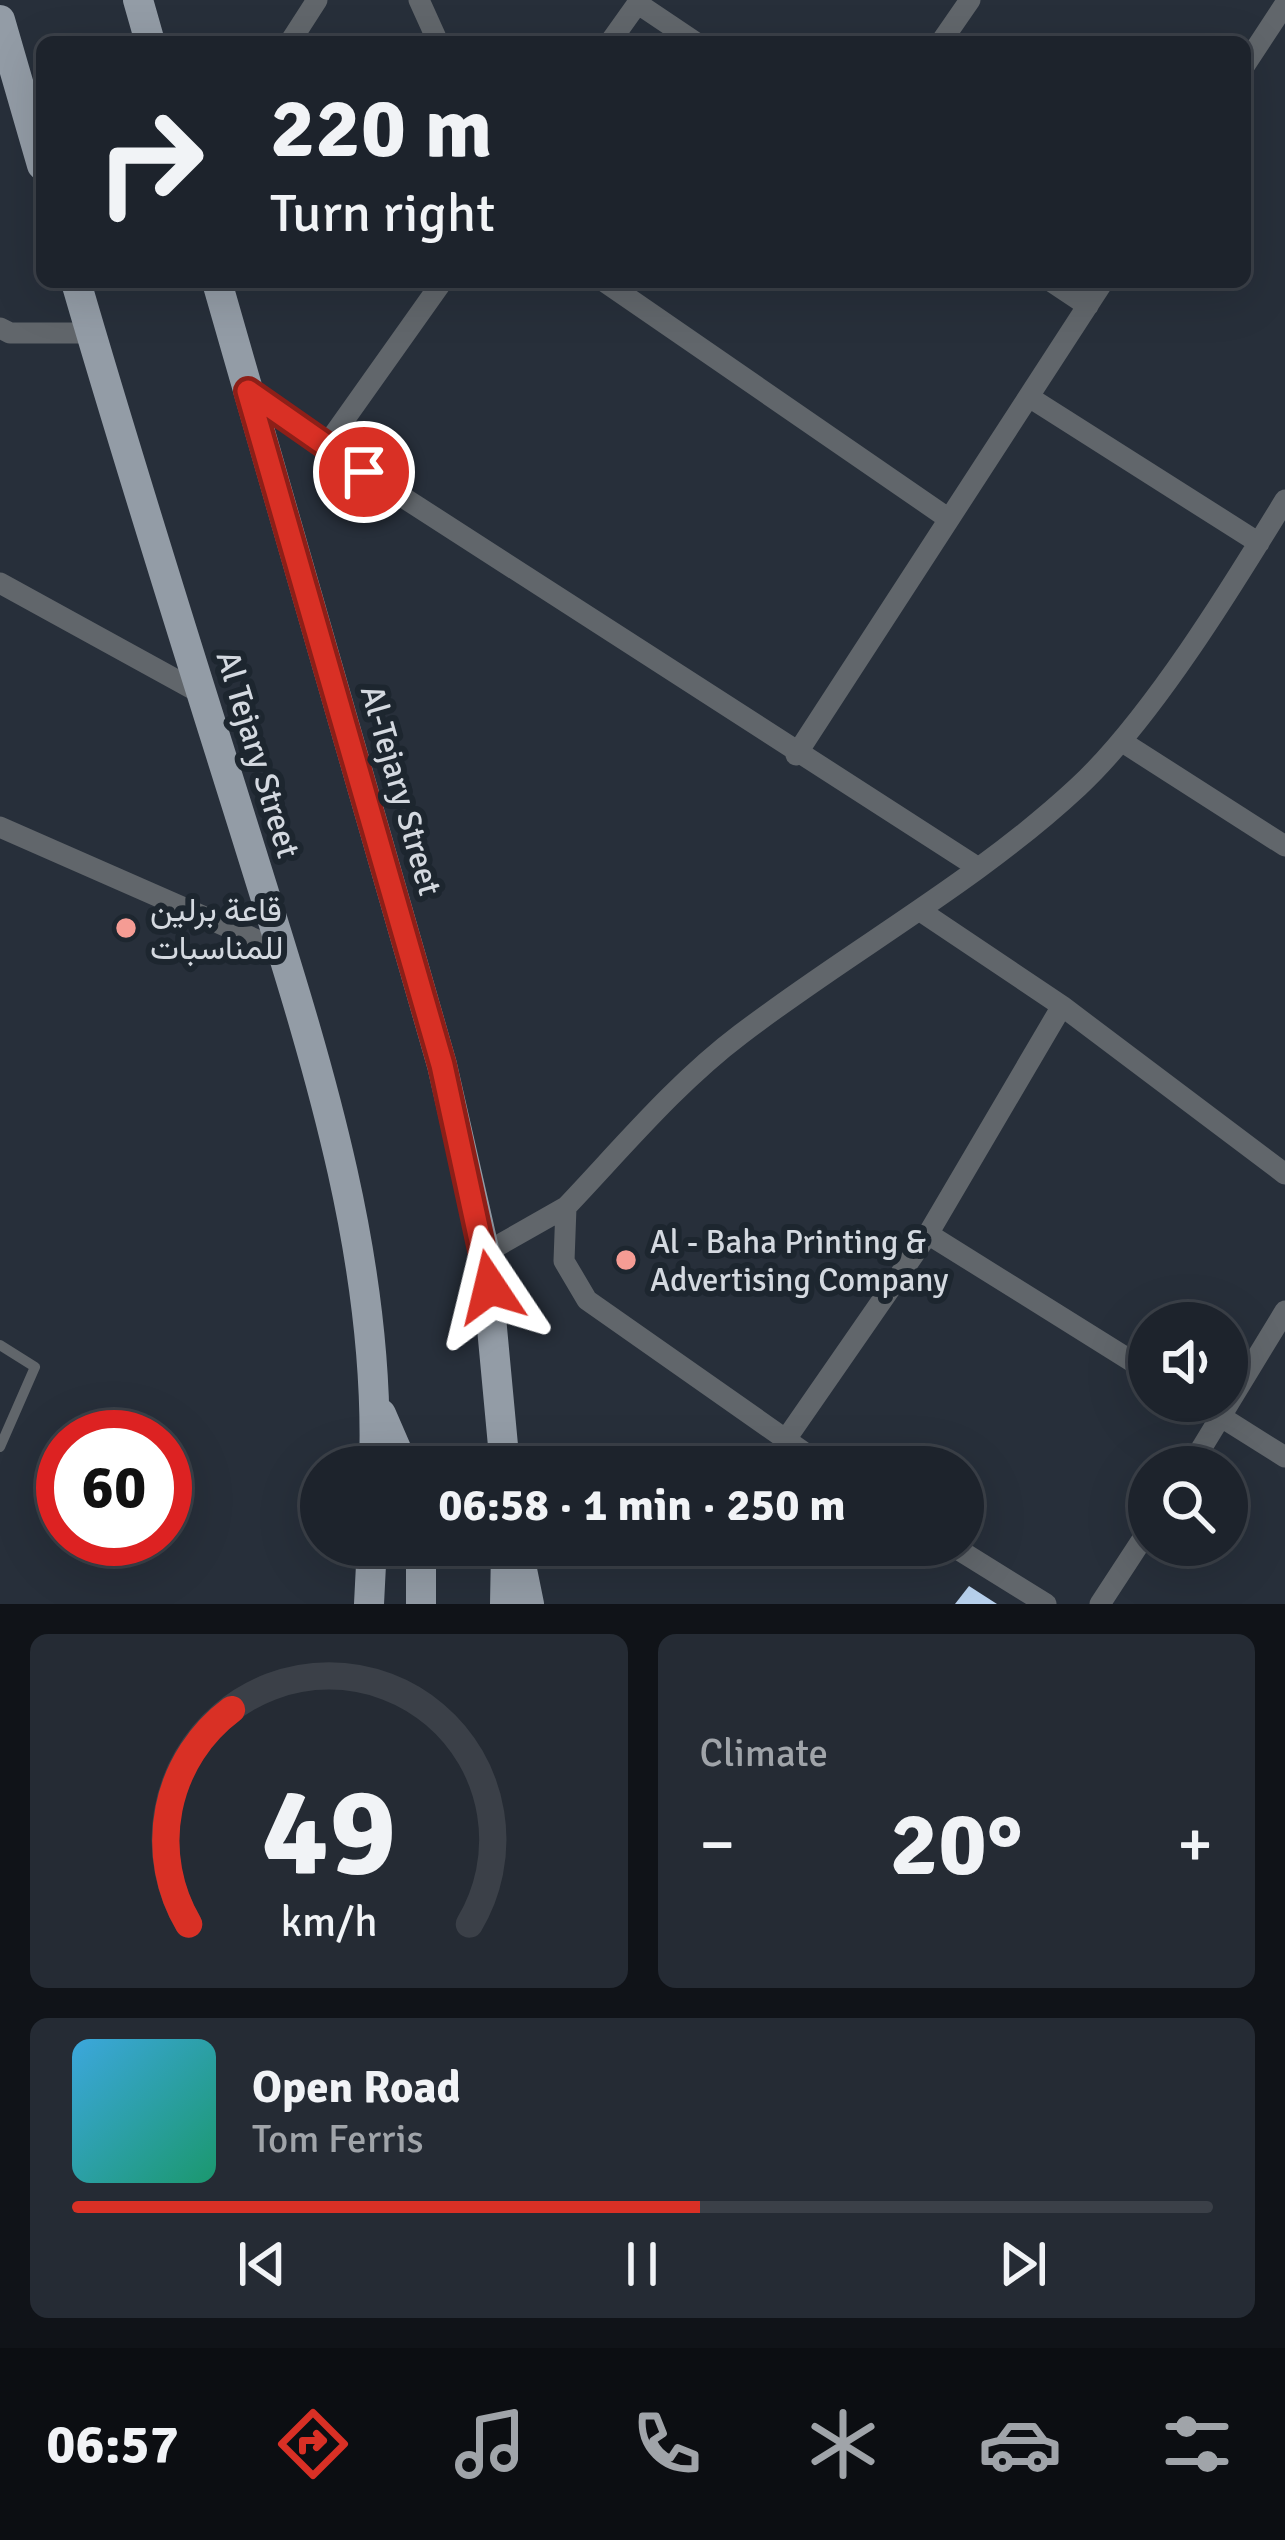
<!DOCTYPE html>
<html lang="en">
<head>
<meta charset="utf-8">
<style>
  :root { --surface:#1d232c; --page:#252b34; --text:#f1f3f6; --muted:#a0a4a9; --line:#3b4048; --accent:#d93025 }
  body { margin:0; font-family:Signika,Vazirmatn,sans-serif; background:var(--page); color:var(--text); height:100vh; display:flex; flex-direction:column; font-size:45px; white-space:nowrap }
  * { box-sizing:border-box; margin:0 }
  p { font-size:39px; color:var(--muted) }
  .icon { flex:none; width:66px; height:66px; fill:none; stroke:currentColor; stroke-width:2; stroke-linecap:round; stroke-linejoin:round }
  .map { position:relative; height:1604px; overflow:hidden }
  .side { display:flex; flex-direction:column; gap:30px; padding:30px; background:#101318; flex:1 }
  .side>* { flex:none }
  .guide { position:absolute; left:36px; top:36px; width:1215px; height:252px; border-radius:18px; box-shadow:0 12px 48px #0002,0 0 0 3px var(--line); background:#1d232c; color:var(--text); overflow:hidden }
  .fabs { position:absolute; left:1128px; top:1302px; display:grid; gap:24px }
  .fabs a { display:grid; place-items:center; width:120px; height:120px; border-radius:50%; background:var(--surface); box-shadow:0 12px 48px #0002,0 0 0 3px var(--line); font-size:60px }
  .speed { position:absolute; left:36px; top:1410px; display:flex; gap:24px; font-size:60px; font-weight:700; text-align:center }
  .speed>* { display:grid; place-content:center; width:156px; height:156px; border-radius:50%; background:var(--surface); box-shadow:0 12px 48px #0002,0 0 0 3px var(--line); line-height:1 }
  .speed .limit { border:18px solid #d22; background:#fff; color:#111 }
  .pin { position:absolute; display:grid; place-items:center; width:102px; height:102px; color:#fff; margin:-51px; border:6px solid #fff; border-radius:50%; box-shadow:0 3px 12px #0007 }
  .me { position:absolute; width:132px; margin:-66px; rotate:350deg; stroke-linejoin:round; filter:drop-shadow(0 0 9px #0008) }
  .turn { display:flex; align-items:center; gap:42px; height:252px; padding:0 36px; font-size:54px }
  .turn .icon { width:156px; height:156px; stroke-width:2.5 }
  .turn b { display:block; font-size:84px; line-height:102px }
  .big { font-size:90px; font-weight:800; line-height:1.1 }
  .side .card { flex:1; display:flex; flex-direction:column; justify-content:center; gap:18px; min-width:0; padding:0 42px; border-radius:18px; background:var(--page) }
  .side .dial { align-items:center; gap:0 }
  .dial svg { height:312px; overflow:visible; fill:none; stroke:var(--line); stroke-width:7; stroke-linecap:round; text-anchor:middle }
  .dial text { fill:var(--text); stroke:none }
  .song { display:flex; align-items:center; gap:36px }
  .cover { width:144px; height:144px; border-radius:18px; background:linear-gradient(135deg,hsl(200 70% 55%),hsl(160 70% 35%)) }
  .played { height:12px; border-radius:6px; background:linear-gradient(90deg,var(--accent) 55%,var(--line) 55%) }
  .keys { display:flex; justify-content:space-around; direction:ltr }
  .heat { display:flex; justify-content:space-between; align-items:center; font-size:66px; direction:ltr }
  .side .tiles { flex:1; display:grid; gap:30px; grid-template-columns:1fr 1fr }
  .card:last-child { grid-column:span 2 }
  .trip { position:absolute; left:300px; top:1446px; width:684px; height:120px; border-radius:60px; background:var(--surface); box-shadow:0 12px 48px #0002,0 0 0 3px var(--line); font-weight:800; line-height:120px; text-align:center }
  .tab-bar { display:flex; height:192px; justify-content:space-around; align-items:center; background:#0c0e12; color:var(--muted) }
  .tab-bar .icon { width:84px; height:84px }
  .tab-bar .active { color:var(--accent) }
  .tab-bar b { font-size:54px; color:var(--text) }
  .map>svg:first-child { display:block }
  .building { fill:#b7d0ec }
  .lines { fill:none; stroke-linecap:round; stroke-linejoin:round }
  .service { stroke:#61666b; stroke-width:10 }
  .minor { stroke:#61666b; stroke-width:21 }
  .primary { stroke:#939ca6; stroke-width:30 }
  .route-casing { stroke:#8d1f18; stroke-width:30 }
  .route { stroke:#d93025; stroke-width:21 }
  .poi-dot { fill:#f59c94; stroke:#1d262f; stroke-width:4.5 }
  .labels { text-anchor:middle; stroke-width:12; stroke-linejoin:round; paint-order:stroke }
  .street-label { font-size:33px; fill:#d4d9e0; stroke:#1d262f }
  .poi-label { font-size:33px; fill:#d4d9e0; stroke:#1d262f; text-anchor:start }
</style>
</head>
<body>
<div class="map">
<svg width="1285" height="1604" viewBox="0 0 1285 1604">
  <rect width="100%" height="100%" fill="#272f3a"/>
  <!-- building -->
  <path class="building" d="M969,1586L997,1604H955Z"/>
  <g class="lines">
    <!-- service -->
    <path class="service" d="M0,1345L35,1367L0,1447"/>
    <!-- minor -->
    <path class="minor" d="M419,0L438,42
      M637,3L695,42
      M290,42L317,0
      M610,42L640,0
      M941,42L970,0
      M1245,65L1285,4
      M605,282L949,519
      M1052,282L1088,306
      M0,328L10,333H91
      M249,391L325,447L977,867
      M1029,397L1259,543
      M325,447L442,282
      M0,583L202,694
      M1121,741L1285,846
      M796,755L1103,282
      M0,827L282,951
      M919,910L1062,1006L1285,1174
      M928,1234L1149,1372
      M485,1253L566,1207
      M1196,1401L1285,1457
      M784,1442L928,1234L1062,1006
      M825,1467L587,1300L564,1261L566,1207C622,1148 676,1083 741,1034C851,950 976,882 1078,787C1151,719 1232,587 1285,500
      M1190,1467L1285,1311
      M951,1545L1046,1604
      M1100,1604L1149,1529"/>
    <!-- primary -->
    <path class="primary" d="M138,0L150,42
      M0,20L42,165
      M76,282C130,468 189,653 247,838C310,1041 382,1252 374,1467
      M217,282L442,1065L485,1253L505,1467
      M381,1414L404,1467
      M421,1545V1604
      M517,1545L529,1604
      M369,1604L372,1545
      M505,1604L506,1550"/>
  </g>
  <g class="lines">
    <defs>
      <path id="route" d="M364,472L248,391L442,1065L490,1287"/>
    </defs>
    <!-- route casing -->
    <use href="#route" class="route-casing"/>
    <!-- route -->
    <use href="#route" class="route"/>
  </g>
  <!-- markers -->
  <g class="poi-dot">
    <circle cx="126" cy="928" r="12"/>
    <circle cx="626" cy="1260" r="12"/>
  </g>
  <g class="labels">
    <!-- street labels -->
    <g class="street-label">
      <text transform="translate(259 754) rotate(73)" y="12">Al Tejary Street</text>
      <text transform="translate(402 790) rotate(74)" y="12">Al-Tejary Street</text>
    </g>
    <!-- poi labels -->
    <g class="poi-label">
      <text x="150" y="921">قاعة برلين<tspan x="150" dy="38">للمناسبات</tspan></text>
      <text x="650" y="1253">Al - Baha Printing &amp;<tspan x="650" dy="38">Advertising Company</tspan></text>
    </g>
  </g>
</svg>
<div class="fabs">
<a><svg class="icon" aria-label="sound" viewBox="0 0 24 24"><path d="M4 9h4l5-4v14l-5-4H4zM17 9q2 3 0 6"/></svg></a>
<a><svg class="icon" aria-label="search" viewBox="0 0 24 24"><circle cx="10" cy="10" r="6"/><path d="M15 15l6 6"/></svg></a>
</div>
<div class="speed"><div class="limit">60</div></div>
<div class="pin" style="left:364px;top:472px;background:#d93025"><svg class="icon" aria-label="arrive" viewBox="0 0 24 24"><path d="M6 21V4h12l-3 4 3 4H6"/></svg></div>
<svg class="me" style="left:490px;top:1287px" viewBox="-20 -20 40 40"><path d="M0-17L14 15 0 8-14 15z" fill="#d93025" stroke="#fff" stroke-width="4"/></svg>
<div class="trip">06:58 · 1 min · 250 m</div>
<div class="guide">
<div class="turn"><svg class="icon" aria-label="right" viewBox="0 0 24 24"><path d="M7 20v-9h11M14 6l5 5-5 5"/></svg><div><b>220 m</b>Turn right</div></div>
</div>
</div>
<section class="side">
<div class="tiles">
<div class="card dial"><svg viewBox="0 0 100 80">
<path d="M14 69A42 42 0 1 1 86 69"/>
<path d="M14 69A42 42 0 0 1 25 14" stroke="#d93025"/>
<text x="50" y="56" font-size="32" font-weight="700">49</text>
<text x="50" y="72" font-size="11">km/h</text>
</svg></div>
<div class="card"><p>Climate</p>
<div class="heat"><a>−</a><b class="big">20°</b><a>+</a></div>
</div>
<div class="card">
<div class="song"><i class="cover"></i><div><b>Open Road</b><p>Tom Ferris</p></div></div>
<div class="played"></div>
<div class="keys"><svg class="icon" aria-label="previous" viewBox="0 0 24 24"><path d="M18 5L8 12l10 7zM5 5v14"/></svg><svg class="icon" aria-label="pause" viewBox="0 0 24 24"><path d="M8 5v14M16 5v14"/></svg><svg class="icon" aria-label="next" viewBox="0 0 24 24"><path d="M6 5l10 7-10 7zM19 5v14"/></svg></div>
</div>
</div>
</section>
<nav class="tab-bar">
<b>06:57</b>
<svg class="icon active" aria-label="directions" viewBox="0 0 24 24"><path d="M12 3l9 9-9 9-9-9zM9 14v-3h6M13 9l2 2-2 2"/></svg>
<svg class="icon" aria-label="music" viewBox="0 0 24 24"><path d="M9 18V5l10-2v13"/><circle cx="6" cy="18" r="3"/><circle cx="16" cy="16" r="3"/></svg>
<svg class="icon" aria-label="phone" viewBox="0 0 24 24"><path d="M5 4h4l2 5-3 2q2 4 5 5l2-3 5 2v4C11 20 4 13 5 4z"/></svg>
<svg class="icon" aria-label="climate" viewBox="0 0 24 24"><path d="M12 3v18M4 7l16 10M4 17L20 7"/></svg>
<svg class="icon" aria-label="car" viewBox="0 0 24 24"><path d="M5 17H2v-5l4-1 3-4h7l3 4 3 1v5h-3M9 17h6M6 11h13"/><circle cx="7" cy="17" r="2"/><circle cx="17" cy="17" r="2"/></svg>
<svg class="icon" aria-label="filters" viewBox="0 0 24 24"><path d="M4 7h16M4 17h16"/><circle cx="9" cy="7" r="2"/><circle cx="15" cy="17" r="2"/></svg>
</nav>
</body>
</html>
